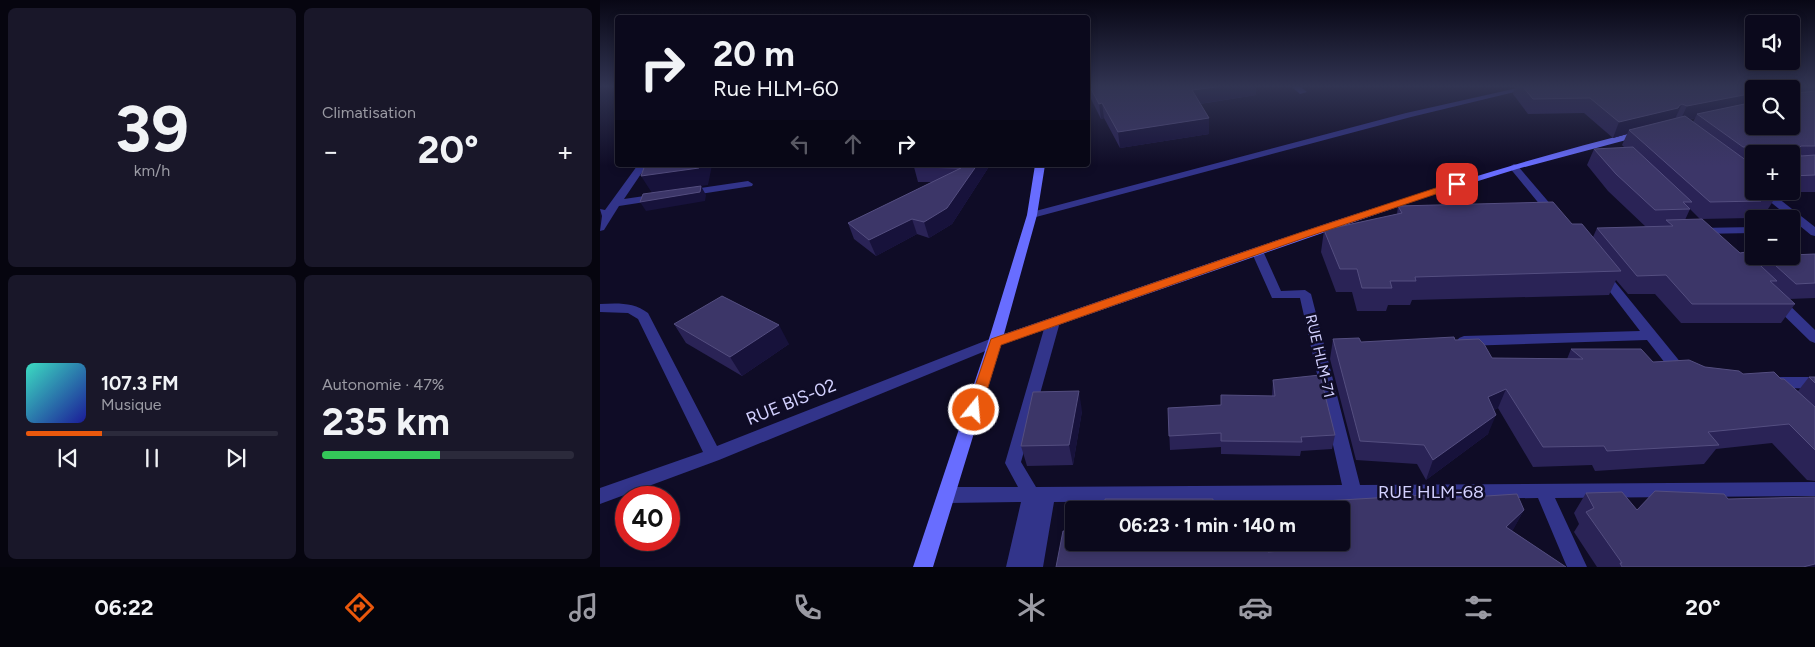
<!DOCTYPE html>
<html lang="fr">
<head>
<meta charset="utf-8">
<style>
  :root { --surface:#0b091c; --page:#191729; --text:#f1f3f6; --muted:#9a9aa3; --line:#2b2a3b; --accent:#ea580c }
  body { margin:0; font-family:Figtree,sans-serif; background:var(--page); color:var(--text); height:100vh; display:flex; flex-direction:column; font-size:19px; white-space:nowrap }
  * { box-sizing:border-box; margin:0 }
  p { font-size:16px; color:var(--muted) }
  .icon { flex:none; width:28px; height:28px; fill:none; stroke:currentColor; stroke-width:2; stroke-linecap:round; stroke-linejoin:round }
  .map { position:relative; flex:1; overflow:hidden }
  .side { display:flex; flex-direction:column; gap:8px; padding:8px; background:#06050f; width:600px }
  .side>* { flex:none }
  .guide { position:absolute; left:15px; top:15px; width:475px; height:152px; border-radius:5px; box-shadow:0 2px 8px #0003,0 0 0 1px var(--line); background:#0b091c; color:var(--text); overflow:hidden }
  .tools { position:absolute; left:1145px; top:15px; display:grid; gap:10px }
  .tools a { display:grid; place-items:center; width:55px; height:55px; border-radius:5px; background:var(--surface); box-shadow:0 2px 8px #0003,0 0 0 1px var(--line); font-size:25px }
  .speed { position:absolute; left:15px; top:486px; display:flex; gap:10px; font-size:25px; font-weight:700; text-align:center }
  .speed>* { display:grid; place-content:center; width:65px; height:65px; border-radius:50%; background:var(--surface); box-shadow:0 2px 8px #0003,0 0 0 1px var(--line); line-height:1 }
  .speed .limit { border:8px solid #d22; background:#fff; color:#111 }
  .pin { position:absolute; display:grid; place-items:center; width:42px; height:42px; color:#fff; margin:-21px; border-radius:10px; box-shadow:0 2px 8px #0006 }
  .me { position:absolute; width:55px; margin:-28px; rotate:17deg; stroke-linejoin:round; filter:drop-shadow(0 0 4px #0008) }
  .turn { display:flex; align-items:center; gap:18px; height:105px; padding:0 15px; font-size:22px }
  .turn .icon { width:65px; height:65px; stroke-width:2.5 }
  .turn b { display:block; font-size:35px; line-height:42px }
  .lanes { display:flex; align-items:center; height:48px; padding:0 15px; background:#0003; justify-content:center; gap:25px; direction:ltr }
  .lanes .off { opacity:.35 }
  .big { font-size:38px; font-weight:700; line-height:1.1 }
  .side .tile { flex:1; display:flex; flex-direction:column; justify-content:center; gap:8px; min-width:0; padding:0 18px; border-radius:8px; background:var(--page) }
  .side .dial { align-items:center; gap:0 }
  .dial b { font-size:65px; line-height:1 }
  .song { display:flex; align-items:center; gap:15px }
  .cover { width:60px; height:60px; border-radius:8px; background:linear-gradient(135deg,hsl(170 70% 55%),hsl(240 70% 35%)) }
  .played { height:5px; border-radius:2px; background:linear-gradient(90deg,var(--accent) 30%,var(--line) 30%) }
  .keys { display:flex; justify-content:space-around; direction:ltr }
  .heat { display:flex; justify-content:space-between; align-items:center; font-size:28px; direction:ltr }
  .charge { height:8px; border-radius:4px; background:linear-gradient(90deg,#34c759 47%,var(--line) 0) }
  .side .tiles { flex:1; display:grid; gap:8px; grid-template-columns:repeat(2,1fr) }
  .trip { position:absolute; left:465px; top:501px; width:285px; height:50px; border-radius:5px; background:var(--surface); box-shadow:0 2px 8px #0003,0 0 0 1px var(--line); font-weight:700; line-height:50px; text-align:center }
  .menu { display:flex; height:80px; justify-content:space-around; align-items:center; background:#04040b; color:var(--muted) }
  .menu .icon { width:35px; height:35px }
  .menu .active { color:var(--accent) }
  .menu b { font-size:22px; color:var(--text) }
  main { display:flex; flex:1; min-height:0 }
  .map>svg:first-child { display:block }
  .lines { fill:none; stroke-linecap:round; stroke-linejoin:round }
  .street { fill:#32348a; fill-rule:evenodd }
  .secondary { fill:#686dff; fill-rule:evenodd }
  .wall { fill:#2a2356; fill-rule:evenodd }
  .shaded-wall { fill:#17123b }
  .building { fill:#3c3668; stroke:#544e80 }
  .route { fill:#ea580c; stroke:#983908 }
  .labels { text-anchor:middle; stroke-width:5; stroke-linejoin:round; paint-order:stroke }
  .street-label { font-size:15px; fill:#d3d1ff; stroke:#0f0c26 }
  .near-street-label { font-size:18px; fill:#d3d1ff; stroke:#0f0c26 }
</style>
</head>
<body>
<main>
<section class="side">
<div class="tiles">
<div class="tile dial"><b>39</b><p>km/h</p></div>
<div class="tile"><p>Climatisation</p>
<div class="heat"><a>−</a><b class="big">20°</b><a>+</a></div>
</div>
<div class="tile">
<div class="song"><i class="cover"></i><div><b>107.3 FM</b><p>Musique</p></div></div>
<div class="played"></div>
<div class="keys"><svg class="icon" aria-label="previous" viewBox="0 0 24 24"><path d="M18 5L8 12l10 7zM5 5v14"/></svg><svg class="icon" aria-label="pause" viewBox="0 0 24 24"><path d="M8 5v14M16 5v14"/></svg><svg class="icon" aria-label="next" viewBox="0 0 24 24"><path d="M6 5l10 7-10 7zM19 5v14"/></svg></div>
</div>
<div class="tile"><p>Autonomie · 47%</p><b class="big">235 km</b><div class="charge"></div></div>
</div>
</section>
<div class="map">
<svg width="1215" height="567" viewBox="0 0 1215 567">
  <rect width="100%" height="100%" fill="#0f0c26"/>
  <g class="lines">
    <!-- street -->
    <path class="street" d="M692,87H701L707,92L700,94Z
      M922,87H935L811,117L436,217L432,218L427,215L428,213L806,113Z
      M914,164L917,165L958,213L959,215L958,217H950L909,167Z
      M40,165L45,168L24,199L58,194L63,197L58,200L19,206L4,230L0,231L2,216L0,209L5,210L37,166Z
      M148,181L153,184L152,186L87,196L82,193L87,190Z
      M1157,191H1169L1215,227V236L1211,235Z
      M1154,227V233L1098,234L1092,231L1098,228Z
      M657,247L663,251L681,291L705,290L711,294L760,485L1215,482V496L955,498L987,567H967L938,498L637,501V510H619V501L454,502L443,567H406L421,502L348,503L342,500L339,495L342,490L348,487H418L405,463L446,322L448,319H458L460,322L421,462L436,487L742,485L700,298H672L651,251Z
      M1003,271L1007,272L1086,369L1088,373L1086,377L1081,378L1076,377L1047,340L864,346L859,344L857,341L859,338L864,336L1040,331L997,275Z
      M1177,297L1182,298L1215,330V343L1210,341L1172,304L1171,301Z
      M0,304C17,303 34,302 48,313L117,446L390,339H400L402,342L400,345L119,460L0,504V488L103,452L38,319L28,313L0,312Z
      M1174,377H1215V389L1169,387L1167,383L1169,379Z
      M620,542H638L639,567H619Z"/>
    <!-- secondary -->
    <path class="secondary" d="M1042,130L1045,131V135L917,169L823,198L401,345L333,567H313L388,342L427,215L435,165H445L437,215L404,334C615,262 825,185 1042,130Z"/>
  </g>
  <!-- wall -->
  <path class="wall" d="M488,87H656V95L600,104L609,134L520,148L504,118L501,119L488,93Z
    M915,87H1215V192H1179L1168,209H1156L1151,218L1100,219L1090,209L1085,220L1159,264L1164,256H1191L1215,254V298L1189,299L1195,304L1181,323H1081L1055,294H1028L1016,280L1009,295L812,300L810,305H788L786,311H757L752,292H736L721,252L724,230L797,214L798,206L972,224L993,237L997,228L1046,227L1008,191L987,165L994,149L1025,148L1022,145L1027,134L1013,138L984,113L928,114L913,94ZM1154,89H1191L1154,126ZM1095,118L1093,122L1089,120ZM1154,154H1191V191H1154Z
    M390,165L352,224L329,238L317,234L276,256L254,239L248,223L332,182H318L314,167Z
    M74,324L189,344L142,376L86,343Z
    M733,339L761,342L855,340L892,358L967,359L971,349L1053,362L1105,367L1143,374L1181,379L1198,391L1209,377H1215V481L1207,480L1172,443L1116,449L1104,464L995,471L992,465L933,467L898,408L894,410L888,434L826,480L817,464L756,460L730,359Z
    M673,380L735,435L732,449L701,451L700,456L621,454V447L570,450L568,408L621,405L672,396Z
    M482,411L473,465L427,466L421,446Z
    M986,493L1037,510L1128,499L1215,567H997L974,532L979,524L974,513Z
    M843,497L856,498L924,510L912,531L966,567H456L618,549H640L641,542H663L668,552L713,549L712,542H741V510H723L724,501Z"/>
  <!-- shaded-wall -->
  <path class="shaded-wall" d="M616,87H656V95L592,105V90Z
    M1154,93V106L1097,114L1095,118L1080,121L1087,106Z
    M502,103L504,118L501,119L499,104Z
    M1082,104L1075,119L1029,130L1027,134L1013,138L1019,122Z
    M609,118V134L520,148L518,132Z
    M99,165H112L108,185L52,193L41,176Z
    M377,165H390L352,224L329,238L324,222Z
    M101,186L106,195L105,201L46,211L40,202Z
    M312,219L317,234L276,256L269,240Z
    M179,325L189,344L142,376L130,357Z
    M906,389L898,408L881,417L888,397Z
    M479,391L482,411L473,465L469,445Z
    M896,415L888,434L826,480L833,460Z
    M924,510L913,530L896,547L906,527Z
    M1215,564V567H1203Z"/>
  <!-- building -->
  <path class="building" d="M490,87H616L592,90L609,118L518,132L502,103L499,104Z
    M923,87H1199L1198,93L1215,91V146H1201L1199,148L1201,156L1215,155V175L1191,176V154H1165V147H1143L1097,114L1154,102V126H1191V89H1154V93L1087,106L1082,104L1079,106L1078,108L1019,122L990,98L933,99Z
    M1085,116L1154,166V191H1177L1179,192L1151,193L1161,201L1110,202L1029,130Z
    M1033,147L1092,202H1083L1090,209L1055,210L1016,174L994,149Z
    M45,165H99V168L41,176Z
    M315,165H377L347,208L324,222L312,219L269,240L248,223L361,168L314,167Z
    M101,186L100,192L40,202L43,194Z
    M953,202L972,224H982L1021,271L815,277L816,281H790L792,288H762L757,269H740L724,230L802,213L798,206Z
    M1102,219L1140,253L1146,252L1177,281H1170L1195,304H1092L1066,275L1037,276L997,228L1073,226L1066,220Z
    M1215,254V283L1196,284L1165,256H1191V255Z
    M122,296L179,325L130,357L74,324Z
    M854,337L855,340L879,339L884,344L892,358L983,359L971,349H1041L1053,362L1089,360L1105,367L1139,371L1143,374L1174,372L1181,379H1184L1215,407V450L1189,424L1108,432L1119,445L1007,451L1004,446L943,447L906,389L888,397L896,415L833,460L824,445L760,441L733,339L759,338L761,342Z
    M720,375L735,435L701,437L702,442L621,441V433L569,436L568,408L621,405V395L675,396L673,380Z
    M1209,377H1215V383Z
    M479,391L469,445L421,446L433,392Z
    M1055,491L1124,494L1128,499L1215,497V564L1203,567H1022L1020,563H1022L986,512L994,508L986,493L1022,492L1037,510Z
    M842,494L843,497L855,496L856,498L917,494L924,510L906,527L966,567H456L463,531H474V542H618V549H640L642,547V542H663L668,552L722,548L721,542H741V510H727L724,501Z
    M505,499H613V510H505Z"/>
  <!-- sky -->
  <linearGradient id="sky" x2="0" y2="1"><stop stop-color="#080715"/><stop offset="0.52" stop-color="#313452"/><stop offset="1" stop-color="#313452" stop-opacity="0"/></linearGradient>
  <rect width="1215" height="166" fill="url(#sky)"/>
  <!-- route -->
  <path class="route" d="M857,181L862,184L860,186L707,237L401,345L381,410L379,414L374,416L369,414L367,410L391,339L699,233Z"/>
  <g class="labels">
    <!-- street labels -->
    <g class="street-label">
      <text transform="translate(720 356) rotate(77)" y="5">RUE HLM-71</text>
    </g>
    <!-- near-street labels -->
    <g class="near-street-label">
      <text transform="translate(191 402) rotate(-22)" y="6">RUE BIS-02</text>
      <text x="831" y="498">RUE HLM-68</text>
    </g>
  </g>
</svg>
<div class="tools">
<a><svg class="icon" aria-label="sound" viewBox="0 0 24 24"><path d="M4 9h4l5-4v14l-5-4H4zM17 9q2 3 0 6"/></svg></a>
<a><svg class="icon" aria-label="search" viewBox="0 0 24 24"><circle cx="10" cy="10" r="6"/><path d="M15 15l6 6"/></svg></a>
<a>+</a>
<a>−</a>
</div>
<div class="speed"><div class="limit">40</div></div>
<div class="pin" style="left:857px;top:184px;background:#d93025"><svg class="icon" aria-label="arrive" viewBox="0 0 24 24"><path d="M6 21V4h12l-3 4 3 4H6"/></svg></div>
<svg class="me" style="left:374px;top:410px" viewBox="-20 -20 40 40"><circle r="17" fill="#ea580c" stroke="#fff" stroke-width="3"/><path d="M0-11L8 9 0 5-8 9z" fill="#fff"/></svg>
<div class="trip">06:23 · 1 min · 140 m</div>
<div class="guide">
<div class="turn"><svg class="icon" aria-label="right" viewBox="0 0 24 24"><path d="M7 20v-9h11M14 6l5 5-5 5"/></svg><div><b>20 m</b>Rue HLM-60</div></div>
<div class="lanes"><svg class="icon off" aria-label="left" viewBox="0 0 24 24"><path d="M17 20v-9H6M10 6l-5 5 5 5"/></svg><svg class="icon off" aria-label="ahead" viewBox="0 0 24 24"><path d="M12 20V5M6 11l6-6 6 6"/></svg><svg class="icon" aria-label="right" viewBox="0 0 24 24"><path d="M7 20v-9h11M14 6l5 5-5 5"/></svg></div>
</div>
</div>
</main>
<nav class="menu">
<b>06:22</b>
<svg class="icon active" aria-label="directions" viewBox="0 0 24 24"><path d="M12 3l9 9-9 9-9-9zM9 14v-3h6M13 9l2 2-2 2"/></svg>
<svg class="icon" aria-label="music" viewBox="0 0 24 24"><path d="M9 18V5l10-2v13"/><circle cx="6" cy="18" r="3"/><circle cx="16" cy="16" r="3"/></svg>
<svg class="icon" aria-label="phone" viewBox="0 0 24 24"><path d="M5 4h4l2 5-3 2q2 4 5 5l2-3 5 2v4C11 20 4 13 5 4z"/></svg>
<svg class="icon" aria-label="climate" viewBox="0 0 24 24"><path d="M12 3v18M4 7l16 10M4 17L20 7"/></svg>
<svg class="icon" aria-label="car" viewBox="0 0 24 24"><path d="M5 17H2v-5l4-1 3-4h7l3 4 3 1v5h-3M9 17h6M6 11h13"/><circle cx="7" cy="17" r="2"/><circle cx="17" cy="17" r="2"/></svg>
<svg class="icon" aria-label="filters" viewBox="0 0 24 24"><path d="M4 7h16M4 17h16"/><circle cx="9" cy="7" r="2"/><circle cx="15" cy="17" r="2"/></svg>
<b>20°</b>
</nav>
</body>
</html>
